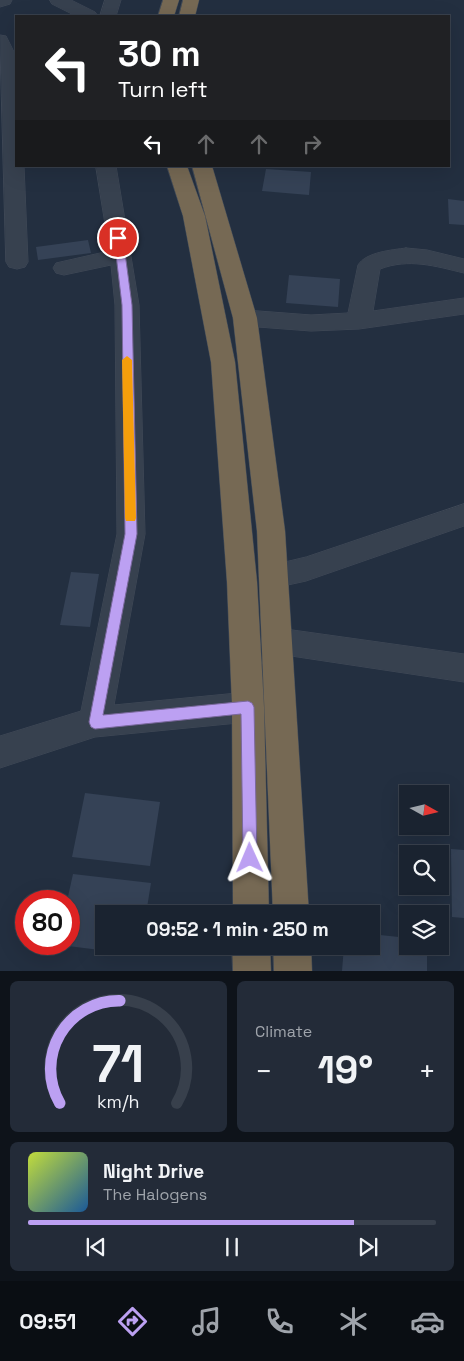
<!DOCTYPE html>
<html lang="en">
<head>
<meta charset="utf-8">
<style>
  :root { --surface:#1a2330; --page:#232b38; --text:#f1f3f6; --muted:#9fa4ab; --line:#38404c; --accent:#bca0f2 }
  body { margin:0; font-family:"Space Grotesk",sans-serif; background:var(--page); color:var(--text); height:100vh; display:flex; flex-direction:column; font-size:19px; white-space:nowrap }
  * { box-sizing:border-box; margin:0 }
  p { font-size:16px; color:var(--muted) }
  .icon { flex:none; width:28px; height:28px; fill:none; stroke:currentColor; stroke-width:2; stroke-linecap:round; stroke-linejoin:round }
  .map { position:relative; height:971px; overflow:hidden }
  .details { display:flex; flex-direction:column; gap:10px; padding:10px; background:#0e131a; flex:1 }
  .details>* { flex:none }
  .guide { position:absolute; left:15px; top:15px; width:435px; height:152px; border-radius:0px; box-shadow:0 5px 20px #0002,0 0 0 1px var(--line); background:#202124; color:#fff; overflow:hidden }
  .needle { width:32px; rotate:98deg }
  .controls { position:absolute; left:399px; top:785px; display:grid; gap:10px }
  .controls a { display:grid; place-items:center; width:50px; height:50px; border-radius:0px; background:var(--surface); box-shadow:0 5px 20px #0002,0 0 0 1px var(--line); font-size:25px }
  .speed { position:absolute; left:15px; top:890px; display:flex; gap:10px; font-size:25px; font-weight:700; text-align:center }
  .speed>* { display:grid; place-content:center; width:65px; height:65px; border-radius:50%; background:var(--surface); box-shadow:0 5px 20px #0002,0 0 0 1px var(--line); line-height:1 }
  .speed .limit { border:8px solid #d22; background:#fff; color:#111 }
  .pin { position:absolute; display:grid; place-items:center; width:42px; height:42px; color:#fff; margin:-21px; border:2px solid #fff; border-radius:50%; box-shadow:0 1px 5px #0007 }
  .me { position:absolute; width:55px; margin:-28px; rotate:359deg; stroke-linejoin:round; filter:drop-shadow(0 0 4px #0008) }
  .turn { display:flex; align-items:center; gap:18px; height:105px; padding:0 20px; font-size:22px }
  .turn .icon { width:65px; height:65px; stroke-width:2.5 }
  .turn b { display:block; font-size:35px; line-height:42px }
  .lanes { display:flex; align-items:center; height:48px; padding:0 20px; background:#0003; justify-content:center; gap:25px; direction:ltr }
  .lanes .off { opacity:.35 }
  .big { font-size:38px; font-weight:600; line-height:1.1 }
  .details .card { flex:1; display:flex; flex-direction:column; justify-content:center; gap:8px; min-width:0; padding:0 18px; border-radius:8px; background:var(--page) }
  .details .dial { align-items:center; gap:0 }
  .dial svg { height:130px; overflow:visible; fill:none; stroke:var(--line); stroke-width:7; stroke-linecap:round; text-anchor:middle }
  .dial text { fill:var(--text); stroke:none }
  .song { display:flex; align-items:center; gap:15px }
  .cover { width:60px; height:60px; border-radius:8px; background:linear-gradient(135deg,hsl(70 70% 55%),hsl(210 70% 35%)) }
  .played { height:5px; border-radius:2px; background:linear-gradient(90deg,var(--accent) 80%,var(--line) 80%) }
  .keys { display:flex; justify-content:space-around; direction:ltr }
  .heat { display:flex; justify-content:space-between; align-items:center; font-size:28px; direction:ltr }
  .details .tiles { flex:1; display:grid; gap:10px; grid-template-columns:1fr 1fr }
  .card:last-child { grid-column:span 2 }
  .trip { position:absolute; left:95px; top:905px; width:285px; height:50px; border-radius:0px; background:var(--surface); box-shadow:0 5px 20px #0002,0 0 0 1px var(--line); font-weight:600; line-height:50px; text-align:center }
  .menu { display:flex; height:80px; justify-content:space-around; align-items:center; background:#0a0e13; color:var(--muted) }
  .menu .icon { width:35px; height:35px }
  .menu .current { color:var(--accent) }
  .menu b { font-size:22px; color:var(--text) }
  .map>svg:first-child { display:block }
  .building { fill:#354256 }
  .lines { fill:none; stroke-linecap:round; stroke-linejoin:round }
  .minor-casing { stroke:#414a58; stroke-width:1 }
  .highway-casing { stroke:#424c5a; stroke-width:1 }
  .minor { fill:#37414f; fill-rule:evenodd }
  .highway { fill:#766954; fill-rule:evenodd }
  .route { fill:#bca0f2; stroke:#7a689d }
  .slow { fill:#f59e0b }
</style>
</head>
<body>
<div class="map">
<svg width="464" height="971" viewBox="0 0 464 971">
  <rect width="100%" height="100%" fill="#232f40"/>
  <!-- building -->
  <path class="building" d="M266,169L311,172L309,195L262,191Z
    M448,199L464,201V225L449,224Z
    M88,240L91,253L38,260L36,247Z
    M289,275L340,279L338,307L286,303Z
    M71,572L99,574L90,627L60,625Z
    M85,793L160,802L150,866L72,857Z
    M451,849L464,850V918L452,917Z
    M73,874L151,883L146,914H104V946H141L140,955L60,945L69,944V901H67Z
    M371,934L408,938V946H427V971H342L344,946H371Z"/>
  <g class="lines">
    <defs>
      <path id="minor" d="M0,0H12L10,4L0,7Z
        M50,0H71L95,12L98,16H76L52,4Z
        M105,0H121L116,16H100Z
        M0,35L6,36L16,56V166H24L28,262L25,267L17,269L9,267L6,262Z
        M96,166H116L139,305L145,534L114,705L248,692L259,697L264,707L259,717L248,722L95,737L0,768V736L81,711L117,534L115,305L111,265L64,275L56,273L53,268L56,263L109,251Z
        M406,248L427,250L464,259V273C435,266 409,258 380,269L373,311L464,298V314L359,329L311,331L245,326L237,324L233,318L237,312L245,310L311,315L348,313L358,265C366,252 392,250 406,248Z
        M464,504V526L306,581L274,588L264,585L259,576L264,567L306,557Z
        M278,628L464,654V682L278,654L267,651L263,641L267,631Z"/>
      <path id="highway" d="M163,0H179L174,16H158Z
        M183,0H199L195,16H179Z
        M167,166H187L205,216L235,362L257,582L264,707L269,914H233L232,707L227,582L211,362L183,216Z
        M192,166H212L257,318L285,531L309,914H273L257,531L233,318Z
        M232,946H270L271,971H233Z
        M273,946H311L312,971H274Z"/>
    </defs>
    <!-- minor casing -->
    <use href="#minor" class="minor-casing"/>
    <!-- highway casing -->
    <use href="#highway" class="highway-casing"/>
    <!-- minor -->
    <use href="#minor" class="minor"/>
    <!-- highway -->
    <use href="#highway" class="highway"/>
  </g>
  <!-- route -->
  <path class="route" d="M118,235L123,238L132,305L137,534L103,715L248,701L252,703L254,707L257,858L255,863L250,865L245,863L243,858L241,714L95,729L91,727L89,722L125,534L122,305L114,238Z"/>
  <!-- slow -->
  <path class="slow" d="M127,356L132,360L136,518L135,521H126L125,518L122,360Z"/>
</svg>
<div class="controls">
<a><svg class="needle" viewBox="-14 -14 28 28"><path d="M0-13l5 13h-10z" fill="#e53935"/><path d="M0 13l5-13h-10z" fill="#9fa4ab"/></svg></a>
<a><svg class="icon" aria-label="search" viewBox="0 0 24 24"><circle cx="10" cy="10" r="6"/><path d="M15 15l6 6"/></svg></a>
<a><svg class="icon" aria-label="layers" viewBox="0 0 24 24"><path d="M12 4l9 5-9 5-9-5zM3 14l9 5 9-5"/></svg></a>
</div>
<div class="speed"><div class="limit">80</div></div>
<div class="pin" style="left:118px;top:238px;background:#d93025"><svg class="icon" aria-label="arrive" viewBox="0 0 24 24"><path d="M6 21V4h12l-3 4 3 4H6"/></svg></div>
<svg class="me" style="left:250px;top:858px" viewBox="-20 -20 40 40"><path d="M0-17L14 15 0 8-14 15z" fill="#bca0f2" stroke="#fff" stroke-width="4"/></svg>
<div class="trip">09:52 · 1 min · 250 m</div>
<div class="guide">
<div class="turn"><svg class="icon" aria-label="left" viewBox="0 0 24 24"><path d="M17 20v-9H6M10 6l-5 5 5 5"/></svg><div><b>30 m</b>Turn left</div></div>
<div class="lanes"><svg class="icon" aria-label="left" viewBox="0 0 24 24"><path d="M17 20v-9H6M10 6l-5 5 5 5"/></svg><svg class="icon off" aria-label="ahead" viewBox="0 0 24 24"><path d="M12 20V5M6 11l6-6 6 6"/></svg><svg class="icon off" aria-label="ahead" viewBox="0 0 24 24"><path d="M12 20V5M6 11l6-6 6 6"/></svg><svg class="icon off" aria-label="right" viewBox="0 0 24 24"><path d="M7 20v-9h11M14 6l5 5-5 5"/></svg></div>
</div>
</div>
<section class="details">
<div class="tiles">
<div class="card dial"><svg viewBox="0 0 100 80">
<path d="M14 69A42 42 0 1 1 86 69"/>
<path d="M14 69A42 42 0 0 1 51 6" stroke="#bca0f2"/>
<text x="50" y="56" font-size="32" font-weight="700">71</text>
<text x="50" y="72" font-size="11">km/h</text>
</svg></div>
<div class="card"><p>Climate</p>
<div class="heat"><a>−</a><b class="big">19°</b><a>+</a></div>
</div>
<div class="card">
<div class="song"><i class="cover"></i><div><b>Night Drive</b><p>The Halogens</p></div></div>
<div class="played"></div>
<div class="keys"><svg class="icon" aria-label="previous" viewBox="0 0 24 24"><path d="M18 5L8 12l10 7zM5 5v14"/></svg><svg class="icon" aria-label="pause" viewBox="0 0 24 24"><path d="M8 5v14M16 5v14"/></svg><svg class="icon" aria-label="next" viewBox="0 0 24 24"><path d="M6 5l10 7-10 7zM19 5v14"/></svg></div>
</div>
</div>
</section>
<nav class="menu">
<b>09:51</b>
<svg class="icon current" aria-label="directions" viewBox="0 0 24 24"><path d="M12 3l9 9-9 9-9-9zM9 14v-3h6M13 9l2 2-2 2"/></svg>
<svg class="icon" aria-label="music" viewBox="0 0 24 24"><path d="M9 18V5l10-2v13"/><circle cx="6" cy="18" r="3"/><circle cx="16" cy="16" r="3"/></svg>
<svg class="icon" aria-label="phone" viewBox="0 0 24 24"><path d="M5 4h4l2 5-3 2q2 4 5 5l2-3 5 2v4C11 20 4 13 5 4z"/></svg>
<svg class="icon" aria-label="climate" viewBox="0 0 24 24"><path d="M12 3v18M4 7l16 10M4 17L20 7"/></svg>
<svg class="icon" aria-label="car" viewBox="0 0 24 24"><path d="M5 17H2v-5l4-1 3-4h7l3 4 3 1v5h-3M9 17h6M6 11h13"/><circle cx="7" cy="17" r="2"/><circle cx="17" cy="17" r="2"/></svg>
</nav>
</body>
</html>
